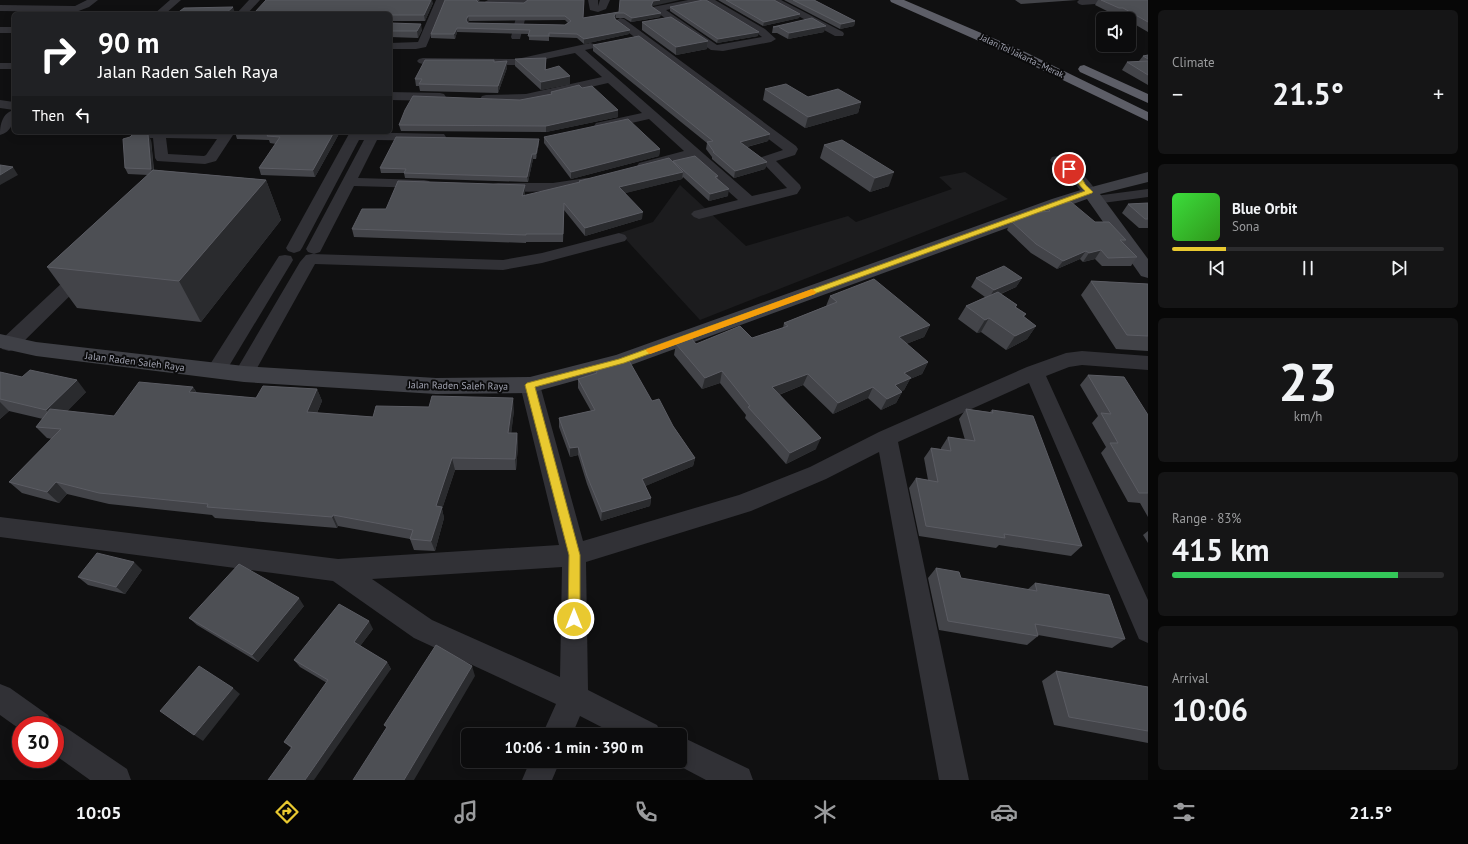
<!DOCTYPE html>
<html lang="en">
<head>
<meta charset="utf-8">
<style>
  :root { --surface:#0c0c0d; --page:#151516; --text:#f1f3f6; --muted:#9a9b9d; --line:#2c2c2e; --accent:#e9c930 }
  body { margin:0; font-family:"PT Sans",sans-serif; background:var(--page); color:var(--text); height:100vh; display:flex; flex-direction:column; font-size:15px; white-space:nowrap }
  * { box-sizing:border-box; margin:0 }
  p { font-size:13px; color:var(--muted) }
  .icon { flex:none; width:22px; height:22px; fill:none; stroke:currentColor; stroke-width:2; stroke-linecap:round; stroke-linejoin:round }
  .map { position:relative; flex:1; overflow:hidden }
  .side { display:flex; flex-direction:column; gap:10px; padding:10px; background:#070707; width:320px }
  .side>* { flex:none }
  .top-card { position:absolute; left:12px; top:12px; width:380px; height:122px; border-radius:6px; box-shadow:0 2px 10px #0003,0 0 0 1px var(--line); background:#202124; color:#fff; overflow:hidden }
  .controls { position:absolute; left:1096px; top:12px; display:grid; gap:8px }
  .controls a { display:grid; place-items:center; width:40px; height:40px; border-radius:6px; background:var(--surface); box-shadow:0 2px 10px #0003,0 0 0 1px var(--line); font-size:20px }
  .speed { position:absolute; left:12px; top:716px; display:flex; gap:8px; font-size:20px; font-weight:700; text-align:center }
  .speed>* { display:grid; place-content:center; width:52px; height:52px; border-radius:50%; background:var(--surface); box-shadow:0 2px 10px #0003,0 0 0 1px var(--line); line-height:1 }
  .speed .limit { border:6px solid #d22; background:#fff; color:#111 }
  .pin { position:absolute; display:grid; place-items:center; width:34px; height:34px; color:#fff; margin:-17px; border:2px solid #fff; border-radius:50%; box-shadow:0 1px 4px #0007 }
  .me { position:absolute; width:44px; margin:-22px; rotate:0deg; stroke-linejoin:round; filter:drop-shadow(0 0 3px #0008) }
  .turn { display:flex; align-items:center; gap:14px; height:84px; padding:0 20px; font-size:18px }
  .turn .icon { width:52px; height:52px; stroke-width:2.5 }
  .turn b { display:block; font-size:28px; line-height:34px }
  .then { display:flex; align-items:center; height:38px; padding:0 20px; background:#0003; gap:8px; font-size:15px }
  .big { font-size:30px; font-weight:800; line-height:1.1 }
  .side .tile { flex:1; display:flex; flex-direction:column; justify-content:center; gap:6px; min-width:0; padding:0 14px; border-radius:6px; background:var(--page) }
  .side .dial { align-items:center; gap:0 }
  .dial b { font-size:52px; line-height:1 }
  .song { display:flex; align-items:center; gap:12px }
  .cover { width:48px; height:48px; border-radius:6px; background:linear-gradient(135deg,hsl(120 70% 55%),hsl(110 70% 35%)) }
  .played { height:4px; border-radius:2px; background:linear-gradient(90deg,var(--accent) 20%,var(--line) 20%) }
  .keys { display:flex; justify-content:space-around; direction:ltr }
  .heat { display:flex; justify-content:space-between; align-items:center; font-size:22px; direction:ltr }
  .charge { height:6px; border-radius:3px; background:linear-gradient(90deg,#34c759 83%,var(--line) 0) }
  .trip { position:absolute; left:461px; top:728px; width:226px; height:40px; border-radius:6px; background:var(--surface); box-shadow:0 2px 10px #0003,0 0 0 1px var(--line); font-weight:800; line-height:40px; text-align:center }
  .tab-bar { display:flex; height:64px; justify-content:space-around; align-items:center; background:#050505; color:var(--muted) }
  .tab-bar .icon { width:28px; height:28px }
  .tab-bar .active { color:var(--accent) }
  .tab-bar b { font-size:18px; color:var(--text) }
  main { display:flex; flex:1; min-height:0 }
  .map>svg:first-child { display:block }
  .built { fill:#1c1c1e }
  .lines { fill:none; stroke-linecap:round; stroke-linejoin:round }
  .minor { fill:#313136; fill-rule:evenodd }
  .secondary { fill:#3f4046; fill-rule:evenodd }
  .motorway { fill:#5d5e67; fill-rule:evenodd }
  .wall { fill:#434449; fill-rule:evenodd }
  .shaded-wall { fill:#2a2b2e }
  .building { fill:#4d4f54; stroke:#5b5c63; fill-rule:evenodd }
  .route { fill:#e9c930; stroke:#97831f }
  .slow { fill:#f59e0b }
  .labels { text-anchor:middle; stroke-width:4; stroke-linejoin:round; paint-order:stroke }
  .far-street-label { font-size:9px; fill:#a2a4b2; stroke:#0b0b0c }
  .street-label { font-size:10px; fill:#a2a4b2; stroke:#0b0b0c }
</style>
</head>
<body>
<main>
<div class="map">
<svg width="1148" height="780" viewBox="0 0 1148 780">
  <rect width="100%" height="100%" fill="#101011"/>
  <!-- built -->
  <path class="built" d="M965,172L1008,199L700,320L620,233L653,222L680,185L746,246L848,216L856,222L952,189L939,177Z"/>
  <g class="lines">
    <!-- minor -->
    <path class="minor" d="M87,0H98L89,7L76,12L0,11V5L75,6Z
      M170,0H181L165,14H154Z
      M249,0H260L247,14H236Z
      M436,0H446L426,47L416,49H390V43L418,42Z
      M488,0H530L520,39H512L511,37L519,6L485,5L483,3Z
      M588,0H598V6L600,0H610L606,9L598,12L590,10Z
      M688,0H715L765,29L776,39L771,42L723,51L711,50L652,9L653,7ZM705,2L757,33L762,37L717,45L666,10Z
      M769,0H781L843,32L844,34L843,36H835Z
      M1079,0H1113L1108,3L1082,5L1079,4L1077,2Z
      M620,18L624,19L796,146L798,149L795,155L776,161L800,185L801,188L797,194L699,219L694,217L691,214L694,211L738,200L691,158L644,170L639,169L637,166L639,163L684,151L649,119L601,130L596,129L594,126L596,123L642,113L608,83L526,102L486,103L482,102L480,99L482,96L486,95L526,94L602,77L575,53L517,65L423,64L419,63L417,61L419,59L423,58L517,59L590,43L594,44L595,46L594,48L585,50L752,196L787,188L760,160L762,157L783,150L616,23L615,21Z
      M0,27H14V33H0Z
      M0,63H14V69H0Z
      M390,92L440,93L444,94L446,97L444,100L440,101L390,100Z
      M0,100L14,102V110L0,108Z
      M14,110C14,121 12,132 0,135C0,125 2,113 14,110Z
      M127,132H235L216,161L205,164L157,161L155,158L153,138C145,138 133,139 127,132ZM166,138L217,139L206,155L204,156L168,154Z
      M350,132L444,134L446,137L444,140L439,141L377,140L358,178L424,180L429,181L431,184L429,187L424,188L354,186L320,252L314,254L308,252L306,249L364,140H359L302,248L300,251L294,253L288,251L286,248Z
      M1057,156C1072,160 1089,180 1097,192L1095,195C1083,198 1078,187 1072,179C1068,173 1058,167 1052,163L1050,160L1052,157Z
      M586,178L591,179L593,182L591,185C560,193 529,192 498,191L493,190L491,187L493,184L498,183H553Z
      M1148,189V197L1095,204L1090,203L1088,200L1090,197L1095,196Z
      M619,233L625,235L627,238L625,241L542,263L503,270L315,264L251,379L244,381L237,379L234,374L300,262L306,255L312,254L503,260L542,253Z
      M285,255L291,256L293,260L223,376L216,378L209,376L206,371L209,366L279,256Z
      M84,267L90,268L92,272L90,276L16,349L9,351L2,349L0,343L2,339L78,268Z
      M1082,351L1148,356V370L1082,365L1069,367L1046,376L1148,600V643L1139,639L1029,383L898,442L969,780H939L879,452L826,479L751,511L586,562L588,690L657,725L662,735H617L580,716L572,735H542L556,704L414,638L333,581L0,537V517L338,559L559,545L520,385L523,380L530,378L537,380L540,385L583,541L739,495L810,467L879,432L1027,367L1066,353ZM562,567L560,677L432,620L372,579Z
      M0,684L10,688L48,715L52,724L55,722L65,727L127,769L131,780H90L55,755V725H21V730L0,715Z
      M680,736L749,769L753,780H706L670,761H680Z
      M530,761H560L552,780H522Z"/>
    <!-- secondary -->
    <path class="secondary" d="M1148,172V182L1100,194L1148,259V278L1141,276L1087,199L628,366L530,393L436,394L244,382L36,356L0,348V334L36,342L244,366L436,378L530,377L616,355L1052,199L1084,189Z"/>
    <!-- motorway -->
    <path class="motorway" d="M890,0H904L1023,51L1148,112V121L1015,57L891,2Z
      M1084,65L1148,94V103L1080,72L1078,69L1080,66Z"/>
  </g>
  <!-- wall -->
  <path class="wall" d="M445,0H480L477,2L524,3L527,1L526,0H584L583,18L653,6L652,7L661,13L660,17L631,22L624,18H616L615,19L630,30L629,34L584,44L577,38L549,37V41L529,40V34L457,32L455,39L431,38V34ZM565,20L568,23L565,25L468,23V22L469,21Z
    M718,0H774L800,14L799,18L763,26Z
    M784,0H814L855,21L854,26L840,29Z
    M1015,0H1077L1021,4Z
    M1098,0H1148V32L1129,21V19H1126L1119,15H1115L1095,5Z
    M433,3L425,21H390V14H256L255,12Z
    M670,7L758,36L717,43L670,11Z
    M642,22L708,41L707,49L676,55L642,30Z
    M390,23L422,30L418,38L390,37Z
    M773,27L824,32L788,39L777,33H772Z
    M593,45L770,134L768,141L747,147L767,162L765,169L734,178L712,159V157L706,149L707,143L593,51Z
    M1148,55V85L1122,70L1127,62L1139,61L1143,56Z
    M546,58V69L570,76V84L541,90L515,66V59Z
    M507,61V68L498,93L420,91L419,86H416L415,79L494,62Z
    M582,88L618,110V117L546,132L401,131L399,125L551,94V92Z
    M765,89L808,97L861,102L858,113L805,128L763,100Z
    M235,132H340L315,177L261,175L259,168L276,144L270,143L269,140L237,139Z
    M544,137L660,149L659,156L571,179L544,143Z
    M151,140L154,170L266,180L281,220L201,322L77,308L47,267L148,175L128,174L125,168Z
    M539,143L536,159H533L528,182L405,178L404,173H381L380,168Z
    M824,145L889,186L870,192L820,158Z
    M673,162L718,176L717,178L728,196L709,201L683,177L682,179L625,193L642,219L585,236L564,210L563,242H526V243L354,237L352,229L386,209L525,185V196L579,183V181Z
    M1148,203V228H1139L1122,213L1128,204Z
    M1047,208L1095,222L1126,240L1124,243L1137,257L1131,266H1102L1095,259L1083,262L1080,259L1057,269L1031,253L1007,230L1011,221L1045,212Z
    M976,278H1022L1016,287L1001,294L1017,305L1016,307L1026,314L1024,317L1036,326L1027,339L1006,350L981,332L977,333L958,319L966,306L985,297L971,287Z
    M1091,281L1148,284V351L1116,349L1081,295Z
    M830,296L930,325L924,337L906,344L928,362L922,374L910,379L904,390L902,391V392L896,403L881,410L868,398L833,414L803,385L779,395L816,449L786,464L745,418L746,415L720,383L702,389L674,355L676,344H696L752,338L783,328L784,323L826,306Z
    M594,368L652,401L673,426L695,458L693,466L645,486L651,498L650,506L601,521L587,484L578,455L570,457L559,427V418L591,411L578,388V379L594,374Z
    M0,372L86,392L67,411L114,416L193,387L197,393L256,398L317,389L322,401L317,413L373,417L514,410L511,433H517L518,445L516,470H455L442,509L444,518L435,551L414,550L410,539L338,526L337,528L215,518L212,515L109,504L67,494L59,503L22,493L9,482L52,439L47,438L36,427L43,419L9,411L0,419Z
    M1088,375L1148,415V517L1140,503L1128,502L1101,453L1106,447L1092,423L1098,416L1080,385Z
    M966,409L990,412L992,410L1082,546L1071,556L999,545L996,548L919,536L909,488L916,478L928,480L924,458L931,448L941,449V448L948,437L965,440L959,419Z
    M1148,531V543L1143,535Z
    M936,568L961,578L1027,590L1035,583L1125,639L1112,648L1038,635V636L1027,645L939,630L928,578Z
    M142,570L125,594L88,585L78,577Z
    M304,606L258,662L197,625L189,618Z
    M373,629L360,646L387,662L391,669L291,748L284,742L327,683L300,667L294,660Z
    M1056,671L1148,687V743L1054,725L1042,681Z"/>
  <!-- shaded-wall -->
  <path class="shaded-wall" d="M431,0H432L433,3L425,21L424,15Z
    M660,0H680L653,6L651,10V6L653,1Z
    M233,7L235,13L233,14H225Z
    M616,13V18L614,20V16Z
    M661,13L660,17L631,22L632,18Z
    M800,14L799,18L763,26L764,22Z
    M468,16L469,21L467,25L466,20Z
    M855,21L854,26L840,29L841,24Z
    M421,24L422,30L418,38L417,31Z
    M826,26L824,32L788,39L789,33Z
    M457,28V32L455,39L454,34Z
    M630,30L629,34L584,44V39Z
    M759,32L758,36L717,43L718,39Z
    M708,41L707,49L676,55V47Z
    M507,61V68L498,93V86Z
    M570,76V84L541,90V82Z
    M861,102L858,113L805,128L808,117Z
    M618,110V117L546,132V126Z
    M334,132H340L315,177L313,170Z
    M148,134L151,140L154,175L151,169Z
    M770,134L768,141L739,149L740,142Z
    M539,139V143L536,159V154Z
    M660,149L659,156L571,179V172Z
    M532,154L533,159L528,182L527,177Z
    M767,162L765,169L734,178L735,171Z
    M13,167L18,175L0,185V175Z
    M683,172L682,179L618,195L619,187Z
    M894,172L889,186L870,192L875,178Z
    M266,180L281,220L201,322L179,281Z
    M525,185V193L523,204L522,196Z
    M729,189L728,196L709,201L710,194Z
    M643,212L642,219L585,236V228Z
    M1101,250L1095,259L1083,262L1089,253Z
    M1086,251L1080,259L1057,269L1063,261Z
    M1022,278L1016,287L988,299L994,290Z
    M989,318L981,332L977,333L985,320Z
    M930,325L924,337L893,349L899,337Z
    M1036,326L1027,339L1006,350L1015,336Z
    M928,362L922,374L910,379L904,390L889,397L895,385L904,373Z
    M722,371L720,383L702,389L705,378Z
    M808,374L803,385L768,399L772,387Z
    M77,380L86,392L57,422L46,410Z
    M193,387L200,399L189,392Z
    M873,387L868,398L833,414L838,403Z
    M317,389L322,401L312,424L307,412Z
    M902,392L896,403L881,410L887,399Z
    M513,398L514,410L510,445L508,433Z
    M0,402L9,411L0,419Z
    M517,433L518,445L516,470L515,459Z
    M821,438L816,449L786,464L790,453Z
    M578,447V455L570,457V448Z
    M452,458L455,470L442,509L444,518L435,551L431,541L436,506Z
    M695,458L693,466L641,488L642,479Z
    M56,482L67,494L59,503L47,492Z
    M651,498L650,506L601,521L602,512Z
    M333,515L338,526L337,528L332,517Z
    M134,562L142,570L125,594L116,587Z
    M299,598L304,606L258,662L252,655Z
    M369,621L373,629L358,649L354,642Z
    M387,662L391,669L314,780H305Z
    M472,666L475,676L414,780H404Z
    M233,688L240,694L203,741L194,735Z"/>
  <!-- building -->
  <path class="building" d="M266,0H431L424,15H390V14H322L323,13L255,12Z
    M445,0H476L478,2L524,3L528,0H584L583,18L619,12L620,0H660L653,1L651,6L661,13L632,18L624,13H616L614,16L615,19L630,30L584,39L577,34L549,33V36H528L530,30L457,28L454,34H431ZM468,16H565L571,21L565,25L468,23L466,20Z
    M703,0H706L759,32L718,39L670,7Z
    M726,0H774L800,14L764,22Z
    M793,0H814L855,21L841,24Z
    M1101,0H1148V22L1123,8H1119Z
    M233,7L225,14H176L184,8Z
    M671,17L708,41L676,47L642,22Z
    M812,18L826,26L789,33L779,27H773Z
    M390,23L421,24L417,31H390Z
    M639,36L770,134L740,142L767,162L735,171L713,152H714L707,142L713,141L593,45Z
    M1148,55V59L1143,56Z
    M546,58L545,70L559,66L570,76L541,82L515,59Z
    M425,60H494V62L507,61L498,86L419,84L422,79H415Z
    M1148,61V75L1127,62Z
    M786,84L808,97L838,89L861,102L808,117L765,89Z
    M579,85L582,88L592,86L618,110L546,126L399,125L405,110L413,96L520,100L552,94L551,92Z
    M628,119L660,149L571,172L544,137Z
    M235,132H334L313,170L259,168L280,137L267,136L269,133Z
    M134,133L148,134L151,169L125,168L123,139L130,137Z
    M396,137L539,139L536,154H532L527,177L404,173L406,169L380,168Z
    M842,140L894,172L875,178L824,145Z
    M695,156L718,176L715,177L729,189L710,194L673,161Z
    M669,158L683,172L619,187L643,212L585,228L564,203L563,234H526V235L352,229L362,209H386L398,181L525,185L522,196L580,182L579,181Z
    M0,165L13,167L0,175Z
    M153,170L266,180L179,281L47,267Z
    M1071,202L1095,222H1109L1126,240H1120L1137,257L1108,258L1101,250L1089,253L1086,251L1063,261L1036,244L1011,221L1033,213L1050,211L1047,208L1059,204Z
    M1148,203V219H1145L1128,204Z
    M1004,266L1022,278L994,290L976,278Z
    M874,279L930,325L899,337L928,362L904,373L911,378L895,385L902,392L887,399L873,387L838,403L808,374L772,387L821,438L790,453L748,407L750,406L722,371L705,378L676,344L691,338L696,344L740,326L752,338L788,326L784,323L837,302L830,296Z
    M1091,281L1148,284V336L1127,335Z
    M998,292L1017,305L1015,307L1026,314L1023,316L1036,326L1015,336L989,318L985,320L966,306Z
    M628,359L652,401L659,399L673,426L695,458L642,479L651,498L602,512L587,476L578,447L570,448L559,418L595,410L578,379L597,373L594,368Z
    M30,370L77,380L46,410L0,399V372L22,377Z
    M1088,375L1124,377L1148,415V493H1139L1110,443H1118L1101,413L1111,414Z
    M139,382L193,387L189,392L256,398L263,386L317,389L307,412L373,417L376,406L429,407L432,396L513,398L508,433H517L515,459L452,458L436,506L442,507L431,541L410,539L413,530L333,515L332,517L207,507L208,504L99,493L56,482L47,492L9,482L61,429L36,427L50,409L114,416Z
    M966,409L993,413L992,410L1033,416L1082,546L1004,534L1005,538L926,526L916,478L938,482L931,448L951,451L948,437L975,441Z
    M97,553L134,562L116,587L78,577Z
    M239,564L299,598L252,655L189,618Z
    M936,568L959,572L961,578L1037,591L1035,583L1109,595L1125,639L1035,624L1038,636L948,621Z
    M339,604L369,621L354,642L387,662L305,780H268L292,747L284,742L328,680L294,660Z
    M436,645L472,666L404,780H353L387,727L384,725Z
    M199,666L233,688L194,735L160,711Z
    M1056,671L1148,687V731L1069,717Z"/>
  <!-- route -->
  <path class="route" d="M1066,167C1075,167 1080,175 1084,182C1085,185 1090,189 1093,192L1092,193L624,363L535,387L580,555V619L578,623L574,625L570,623L568,619L569,555L525,385L527,383L619,359L1085,191C1078,184 1074,177 1066,170Z"/>
  <!-- slow -->
  <path class="slow" d="M812,289L816,292L815,294L653,353L650,354L646,351L647,349Z"/>
  <g class="labels">
    <!-- far-street labels -->
    <g class="far-street-label">
      <text transform="translate(1022 56) rotate(25)" y="3">Jalan Tol Jakarta–Merak</text>
    </g>
    <!-- street labels -->
    <g class="street-label">
      <text transform="translate(135 361) rotate(7)" y="4">Jalan Raden Saleh Raya</text>
      <text transform="translate(458 385) rotate(1)" y="4">Jalan Raden Saleh Raya</text>
    </g>
  </g>
</svg>
<div class="controls">
<a><svg class="icon" aria-label="sound" viewBox="0 0 24 24"><path d="M4 9h4l5-4v14l-5-4H4zM17 9q2 3 0 6"/></svg></a>
</div>
<div class="speed"><div class="limit">30</div></div>
<div class="pin" style="left:1069px;top:169px;background:#d93025"><svg class="icon" aria-label="arrive" viewBox="0 0 24 24"><path d="M6 21V4h12l-3 4 3 4H6"/></svg></div>
<svg class="me" style="left:574px;top:619px" viewBox="-20 -20 40 40"><circle r="17" fill="#e9c930" stroke="#fff" stroke-width="3"/><path d="M0-11L8 9 0 5-8 9z" fill="#fff"/></svg>
<div class="trip">10:06 · 1 min · 390 m</div>
<div class="top-card">
<div class="turn"><svg class="icon" aria-label="right" viewBox="0 0 24 24"><path d="M7 20v-9h11M14 6l5 5-5 5"/></svg><div><b>90 m</b>Jalan Raden Saleh Raya</div></div>
<div class="then">Then<svg class="icon" aria-label="left" viewBox="0 0 24 24"><path d="M17 20v-9H6M10 6l-5 5 5 5"/></svg></div>
</div>
</div>
<section class="side">
<div class="tile"><p>Climate</p>
<div class="heat"><a>−</a><b class="big">21.5°</b><a>+</a></div>
</div>
<div class="tile">
<div class="song"><i class="cover"></i><div><b>Blue Orbit</b><p>Sona</p></div></div>
<div class="played"></div>
<div class="keys"><svg class="icon" aria-label="previous" viewBox="0 0 24 24"><path d="M18 5L8 12l10 7zM5 5v14"/></svg><svg class="icon" aria-label="pause" viewBox="0 0 24 24"><path d="M8 5v14M16 5v14"/></svg><svg class="icon" aria-label="next" viewBox="0 0 24 24"><path d="M6 5l10 7-10 7zM19 5v14"/></svg></div>
</div>
<div class="tile dial"><b>23</b><p>km/h</p></div>
<div class="tile"><p>Range · 83%</p><b class="big">415 km</b><div class="charge"></div></div>
<div class="tile"><p>Arrival</p><b class="big">10:06</b></div>
</section>
</main>
<nav class="tab-bar">
<b>10:05</b>
<svg class="icon active" aria-label="directions" viewBox="0 0 24 24"><path d="M12 3l9 9-9 9-9-9zM9 14v-3h6M13 9l2 2-2 2"/></svg>
<svg class="icon" aria-label="music" viewBox="0 0 24 24"><path d="M9 18V5l10-2v13"/><circle cx="6" cy="18" r="3"/><circle cx="16" cy="16" r="3"/></svg>
<svg class="icon" aria-label="phone" viewBox="0 0 24 24"><path d="M5 4h4l2 5-3 2q2 4 5 5l2-3 5 2v4C11 20 4 13 5 4z"/></svg>
<svg class="icon" aria-label="climate" viewBox="0 0 24 24"><path d="M12 3v18M4 7l16 10M4 17L20 7"/></svg>
<svg class="icon" aria-label="car" viewBox="0 0 24 24"><path d="M5 17H2v-5l4-1 3-4h7l3 4 3 1v5h-3M9 17h6M6 11h13"/><circle cx="7" cy="17" r="2"/><circle cx="17" cy="17" r="2"/></svg>
<svg class="icon" aria-label="filters" viewBox="0 0 24 24"><path d="M4 7h16M4 17h16"/><circle cx="9" cy="7" r="2"/><circle cx="15" cy="17" r="2"/></svg>
<b>21.5°</b>
</nav>
</body>
</html>
